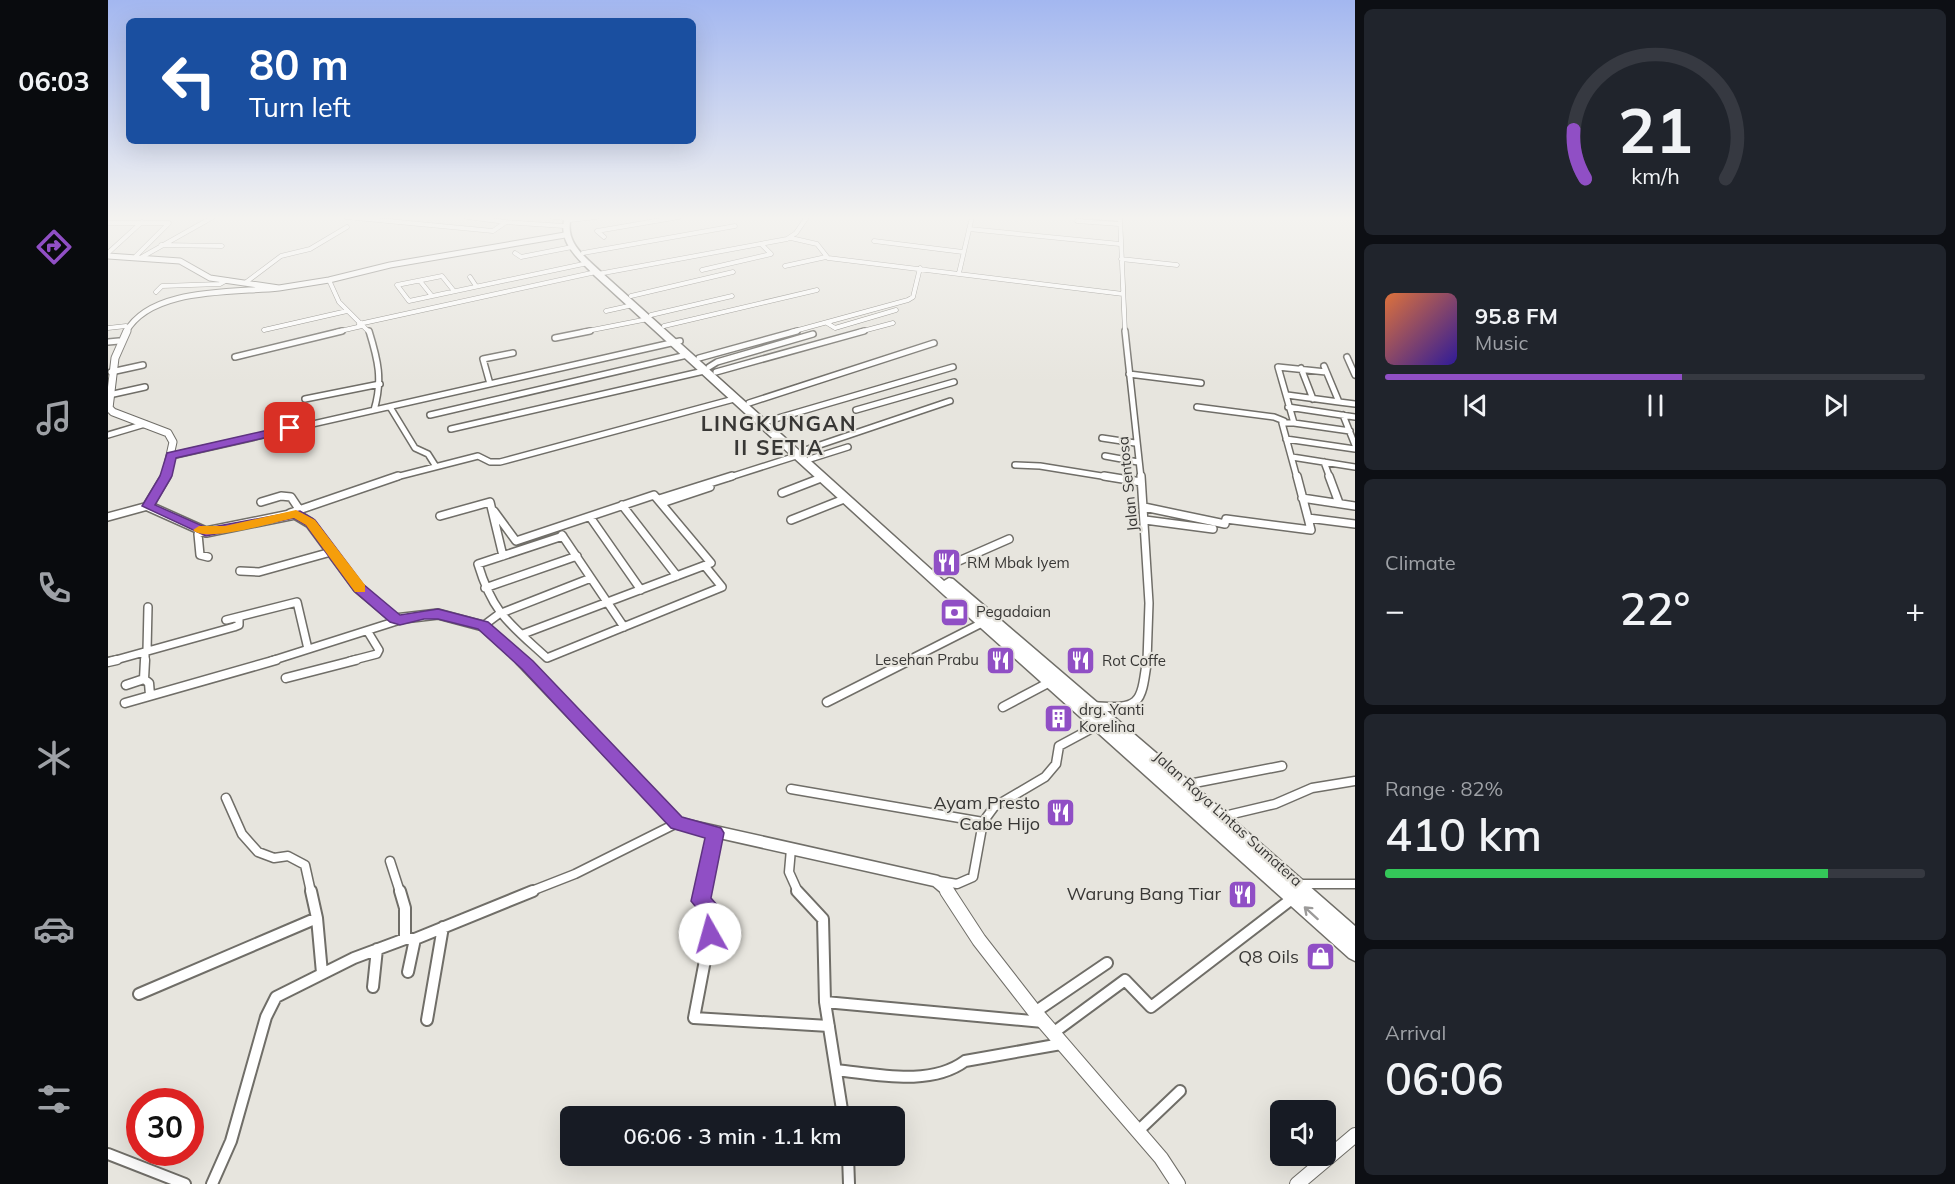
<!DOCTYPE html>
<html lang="en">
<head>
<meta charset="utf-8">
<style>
  :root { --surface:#171b24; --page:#20242c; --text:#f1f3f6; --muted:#9ea1a6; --line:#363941; --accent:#904fc5 }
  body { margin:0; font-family:Mulish,sans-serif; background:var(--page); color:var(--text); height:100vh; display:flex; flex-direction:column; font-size:22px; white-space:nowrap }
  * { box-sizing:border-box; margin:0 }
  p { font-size:20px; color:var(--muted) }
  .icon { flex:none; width:33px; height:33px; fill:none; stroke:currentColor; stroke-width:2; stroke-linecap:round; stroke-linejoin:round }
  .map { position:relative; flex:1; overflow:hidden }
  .details { display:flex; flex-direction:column; gap:9px; padding:9px; background:#0d0f14; width:600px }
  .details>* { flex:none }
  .guide { position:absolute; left:18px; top:18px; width:570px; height:126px; border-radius:9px; box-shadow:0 6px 24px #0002; background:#1a4fa0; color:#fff; overflow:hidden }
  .buttons { position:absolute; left:1162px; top:1100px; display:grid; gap:12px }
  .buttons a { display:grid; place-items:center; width:66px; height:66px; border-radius:9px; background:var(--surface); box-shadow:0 6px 24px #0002; font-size:30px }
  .speed { position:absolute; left:18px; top:1088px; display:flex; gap:12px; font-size:30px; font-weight:700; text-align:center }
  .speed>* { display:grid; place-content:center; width:78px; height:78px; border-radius:50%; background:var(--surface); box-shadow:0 6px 24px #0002; line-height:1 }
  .speed .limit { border:9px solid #d22; background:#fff; color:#111 }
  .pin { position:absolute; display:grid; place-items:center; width:51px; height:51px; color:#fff; margin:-26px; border-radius:12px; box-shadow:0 3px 9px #0006 }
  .me { position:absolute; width:66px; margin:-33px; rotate:353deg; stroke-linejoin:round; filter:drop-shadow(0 0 4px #0008) }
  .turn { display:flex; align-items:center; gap:21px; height:126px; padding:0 24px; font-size:27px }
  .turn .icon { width:78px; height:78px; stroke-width:2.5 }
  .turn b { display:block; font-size:42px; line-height:51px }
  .big { font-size:45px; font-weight:600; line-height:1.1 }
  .details .tile { flex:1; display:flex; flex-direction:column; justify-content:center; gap:9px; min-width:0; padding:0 21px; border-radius:9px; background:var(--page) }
  .details .dial { align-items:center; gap:0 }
  .dial svg { height:156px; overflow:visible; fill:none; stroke:var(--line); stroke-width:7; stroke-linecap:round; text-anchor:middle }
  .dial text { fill:var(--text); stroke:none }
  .song { display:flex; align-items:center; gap:18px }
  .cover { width:72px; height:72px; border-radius:9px; background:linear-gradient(135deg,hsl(20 70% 55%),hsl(250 70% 35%)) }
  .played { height:6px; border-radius:3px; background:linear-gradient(90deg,var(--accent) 55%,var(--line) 55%) }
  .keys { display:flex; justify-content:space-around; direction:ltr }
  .heat { display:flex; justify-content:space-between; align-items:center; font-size:33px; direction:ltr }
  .charge { height:9px; border-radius:4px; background:linear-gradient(90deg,#34c759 82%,var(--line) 0) }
  .trip { position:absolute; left:452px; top:1106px; width:345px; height:60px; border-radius:9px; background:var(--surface); box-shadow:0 6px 24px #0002; font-weight:600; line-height:60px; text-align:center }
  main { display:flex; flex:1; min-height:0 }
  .dock { display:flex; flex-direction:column; width:108px; justify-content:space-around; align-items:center; background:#090b0e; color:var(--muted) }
  .dock .icon { width:42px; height:42px }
  .dock .active { color:var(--accent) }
  .dock b { font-size:27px; color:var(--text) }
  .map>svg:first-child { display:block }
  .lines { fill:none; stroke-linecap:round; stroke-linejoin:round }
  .street-far4-casing { stroke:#706e68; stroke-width:5 }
  .street-far3-casing { stroke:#706e68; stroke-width:8 }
  .street-far2-casing { stroke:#706e68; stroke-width:10 }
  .street-far1-casing { stroke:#706e68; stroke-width:11 }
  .street-casing { stroke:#706e68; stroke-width:14 }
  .secondary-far4-casing { stroke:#706e68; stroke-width:7 }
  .secondary-far3-casing { stroke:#706e68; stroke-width:9 }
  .secondary-far2-casing { stroke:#706e68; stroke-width:12 }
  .secondary-far1-casing { stroke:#706e68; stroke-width:14 }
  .secondary-casing { stroke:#706e68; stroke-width:16 }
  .highway-casing { stroke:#706e68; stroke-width:3 }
  .street-far4 { stroke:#fff; stroke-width:4 }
  .street-far3 { stroke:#fff; stroke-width:5 }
  .street-far2 { stroke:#fff; stroke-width:7 }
  .street-far1 { stroke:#fff; stroke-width:8 }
  .street { stroke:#fff; stroke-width:10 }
  .secondary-far4 { stroke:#fff; stroke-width:5 }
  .secondary-far3 { stroke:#fff; stroke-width:7 }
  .secondary-far2 { stroke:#fff; stroke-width:9 }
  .secondary-far1 { stroke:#fff; stroke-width:11 }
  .secondary { stroke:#fff; stroke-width:14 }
  .highway { fill:#fff; fill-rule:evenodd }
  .oneway { stroke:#9c9b9a }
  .route { fill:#904fc5; stroke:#5e3380; stroke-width:1.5 }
  .slow { fill:#f59e0b }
  .labels { text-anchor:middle; stroke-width:4.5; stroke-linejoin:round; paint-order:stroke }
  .street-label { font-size:15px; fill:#383735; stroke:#e7e5de }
  .poi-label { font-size:15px; fill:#383735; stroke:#e7e5de; text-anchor:start }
  .near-poi-label { font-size:18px; fill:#383735; stroke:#e7e5de; text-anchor:end }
  .district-label { font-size:21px; font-weight:bold; letter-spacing:1.5px; fill:#383735; stroke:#e7e5de }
</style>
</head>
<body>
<main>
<nav class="dock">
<b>06:03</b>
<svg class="icon active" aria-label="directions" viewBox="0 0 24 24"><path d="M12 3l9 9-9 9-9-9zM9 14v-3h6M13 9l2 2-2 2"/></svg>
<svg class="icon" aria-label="music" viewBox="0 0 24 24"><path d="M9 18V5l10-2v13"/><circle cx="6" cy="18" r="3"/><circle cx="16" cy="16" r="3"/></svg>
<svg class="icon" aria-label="phone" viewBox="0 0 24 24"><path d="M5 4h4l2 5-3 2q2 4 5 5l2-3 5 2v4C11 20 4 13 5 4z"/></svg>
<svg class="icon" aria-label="climate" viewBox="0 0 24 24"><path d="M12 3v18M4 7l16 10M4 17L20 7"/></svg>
<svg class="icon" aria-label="car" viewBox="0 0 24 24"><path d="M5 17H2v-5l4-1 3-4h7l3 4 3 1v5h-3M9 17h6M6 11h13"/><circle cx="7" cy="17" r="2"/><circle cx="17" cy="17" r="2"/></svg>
<svg class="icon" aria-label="filters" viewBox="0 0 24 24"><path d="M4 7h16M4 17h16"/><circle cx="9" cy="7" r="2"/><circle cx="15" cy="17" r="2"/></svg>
</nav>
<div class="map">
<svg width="1247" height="1184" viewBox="0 0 1247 1184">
  <rect width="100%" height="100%" fill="#e7e5de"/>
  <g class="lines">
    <defs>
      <path id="street-far4" d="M238,217L385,231L398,222L456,226
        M359,217L398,222
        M445,217L459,218
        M986,217L1012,219
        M1012,217L1017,332
        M462,220L488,217
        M969,221L1011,224
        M0,223H61L28,256
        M861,229L1012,244
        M496,237L489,231L571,217
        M683,238L709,244L720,258L1015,294
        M766,241L855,252
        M53,245L114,246
        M0,253L34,222
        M407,253L413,257L464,247
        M475,253L627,226
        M34,257L105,217
        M1013,259L1069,265
        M677,266L718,257
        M594,270L663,254L653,244
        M851,273L864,217
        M490,274L679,239L688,233L699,217
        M362,277L368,286
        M221,280L231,302L261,332
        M312,281L324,296
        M137,283L173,256L202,249L239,227
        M346,291L334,276L289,285L301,301L480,263
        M48,292L54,286L112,284L119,280
        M523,296L625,272
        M498,311L525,305
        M543,315L624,296
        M719,323L727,328L788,310
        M251,324L488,272
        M556,326L709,290
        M0,328L18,326
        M156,330L239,311
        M228,332L254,326
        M474,332L540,319
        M683,332L800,300L805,297L812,268
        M751,332L785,323"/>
      <path id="street-far3" d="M261,331C270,360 275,380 266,410
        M1017,331L1033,478
        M447,338L482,331
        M0,342L11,341
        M127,357L234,331
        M1239,357L1247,375
        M591,358L689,331
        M601,367L609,362L705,334
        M1193,368L1205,399
        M3,372L35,365
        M608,372L756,331
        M1021,374L1093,383
        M382,384L375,359L405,353
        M1,395L37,387
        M1179,395L1231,402L1216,366
        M197,399L272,384
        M1231,402L1247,404
        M641,403L826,343
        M282,407L307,448L320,454L327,465
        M1089,407L1166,417L1176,421
        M1180,407L1247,417
        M748,410L846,382
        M322,415L579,355
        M1235,415L1247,445
        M660,421L845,367
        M1186,423L1242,431
        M343,429L596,371
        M0,435L37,424
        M994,438L1027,443
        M1178,439L1247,449
        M694,451L842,401
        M63,456L572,341
        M997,456L1030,462
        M1184,457L1247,467
        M702,459L740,447
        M1216,462L1222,478
        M907,465L932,466L1006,478
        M284,478L370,456L382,462H392L626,399
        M619,478L688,456
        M1189,478L1174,423H1186L1170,367L1218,372"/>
      <path id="street-far2" d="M996,476L1033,482
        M1033,476L1041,603L1039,661
        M1189,476L1200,518L1247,524
        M1221,476L1231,503
        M674,493L713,478
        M1194,498L1247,506
        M551,499L624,476
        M153,502L173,496L183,497L191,509
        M554,503L602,487
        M514,505L569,576
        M1036,507L1117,524L1118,519L1203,530L1200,518
        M386,511L408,541L546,495L603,563L415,634
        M182,513L290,476
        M332,516L382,502L395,556
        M0,517L40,506
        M482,517L533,590
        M683,520L736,499
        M1037,520L1105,529
        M94,532L90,534L92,555L100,557
        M454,535L516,627
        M455,536L370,564C385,614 402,624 439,658L614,587L597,566
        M132,571L151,572L223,552
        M828,571L901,539
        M377,588L469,556
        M118,620L189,602L200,649
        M375,626L391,614L483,578
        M39,651L40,607
        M4,661L126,627L131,625V617
        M37,661V652
        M163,661L292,620
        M242,661L269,654L271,650L260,632
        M799,661L874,623"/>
      <path id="street-far1" d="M37,660L36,679L41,683L42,695
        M0,662L9,660
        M178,678L248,660
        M18,685L36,679
        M719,702L802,660
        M17,703L168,660
        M985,706C1033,710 1033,704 1039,660
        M895,707L942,682
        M1076,785L1174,766
        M683,789L875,822
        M118,798L134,834L150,852L166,858L180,856L197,865L203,892
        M1112,817L1167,804L1204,788L1247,781
        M683,849L681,872L690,892
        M282,861L292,892
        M831,881L849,884L865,877L875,822L886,807L937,777L948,764L951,746L990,725
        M1193,884H1247
        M421,892L467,874L569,823
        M594,892L607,833"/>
      <path id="street" d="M203,891L209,918L214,973
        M292,891L297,908V939
        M594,891L592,901L606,913L586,1018L721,1026
        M689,891L715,919L717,1002L735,1116
        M300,972L307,939
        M265,987L269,949
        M31,994L209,918
        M717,1002L935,1022
        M927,1012L999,963
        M319,1020L335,927
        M945,1033L1017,980L1043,1007L1185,898
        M728,1070C768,1074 822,1087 857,1061L953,1044
        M1030,1131L1072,1091
        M0,1154L77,1184
        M740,1155L741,1184
        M104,1184L123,1141L158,1017L168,997L246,958L297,939H307L425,891"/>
      <path id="secondary-far4" d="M0,256L72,261L102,278L171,288L221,280L282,265L457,235
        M18,332C43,287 125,293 171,288"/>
      <path id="secondary-far3" d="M19,331L7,358L1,408L5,412L60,433L65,442L57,478"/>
      <path id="secondary-far2" d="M58,476L40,506L98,532L187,514L202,523L250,588L287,619L330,614L375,626L414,661"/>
      <path id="secondary-far1" d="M413,660L569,823L828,881L841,892"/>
      <path id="secondary" d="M839,891L871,940L927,1012L1053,1158L1070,1184
        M1189,1184L1247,1135"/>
      <path id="highway" d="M457,217H463C456,242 476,256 493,272L836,581L841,578L845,579L1081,781L1247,926V961L1241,958L836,595L487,276C471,259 449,243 457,217Z"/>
    </defs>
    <!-- street-far4 casing -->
    <use href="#street-far4" class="street-far4-casing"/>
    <!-- street-far3 casing -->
    <use href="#street-far3" class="street-far3-casing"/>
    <!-- street-far2 casing -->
    <use href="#street-far2" class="street-far2-casing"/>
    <!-- street-far1 casing -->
    <use href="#street-far1" class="street-far1-casing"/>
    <!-- street casing -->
    <use href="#street" class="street-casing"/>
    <!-- secondary-far4 casing -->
    <use href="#secondary-far4" class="secondary-far4-casing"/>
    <!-- secondary-far3 casing -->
    <use href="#secondary-far3" class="secondary-far3-casing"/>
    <!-- secondary-far2 casing -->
    <use href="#secondary-far2" class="secondary-far2-casing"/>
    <!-- secondary-far1 casing -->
    <use href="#secondary-far1" class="secondary-far1-casing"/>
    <!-- secondary casing -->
    <use href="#secondary" class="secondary-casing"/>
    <!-- highway casing -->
    <use href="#highway" class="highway-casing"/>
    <!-- street-far4 -->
    <use href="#street-far4" class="street-far4"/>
    <!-- street-far3 -->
    <use href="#street-far3" class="street-far3"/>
    <!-- street-far2 -->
    <use href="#street-far2" class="street-far2"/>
    <!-- street-far1 -->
    <use href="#street-far1" class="street-far1"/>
    <!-- street -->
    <use href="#street" class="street"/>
    <!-- secondary-far4 -->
    <use href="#secondary-far4" class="secondary-far4"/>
    <!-- secondary-far3 -->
    <use href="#secondary-far3" class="secondary-far3"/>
    <!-- secondary-far2 -->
    <use href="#secondary-far2" class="secondary-far2"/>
    <!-- secondary-far1 -->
    <use href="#secondary-far1" class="secondary-far1"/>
    <!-- secondary -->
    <use href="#secondary" class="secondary"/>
    <!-- highway -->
    <use href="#highway" class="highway"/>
  </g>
  <!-- one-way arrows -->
  <defs><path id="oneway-shaft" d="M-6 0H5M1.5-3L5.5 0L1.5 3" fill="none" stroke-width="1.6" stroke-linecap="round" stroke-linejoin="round" transform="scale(1.5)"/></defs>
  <use class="oneway" href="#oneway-shaft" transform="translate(1203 913) rotate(-138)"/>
  <!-- sky -->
  <linearGradient id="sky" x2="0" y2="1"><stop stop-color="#a3b7f0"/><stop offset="0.57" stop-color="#f4f3f0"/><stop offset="1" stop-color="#f4f3f0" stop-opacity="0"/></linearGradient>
  <rect width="1247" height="382" fill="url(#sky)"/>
  <!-- route -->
  <path class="route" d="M182,425L188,428L186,431L68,458L64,476L47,505L99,528L192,511L207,520L255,584L292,615L330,609L380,622L425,661L574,817L613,828L616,833L603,898L616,913L609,941L602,944L595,941L593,934L596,917L583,901L597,838L563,828L414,669L370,629L330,619H316L292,625L282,622L246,591L198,525L186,518L98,536L34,506L52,476L59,453Z"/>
  <!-- slow -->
  <path class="slow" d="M188,510L207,520L257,585V592H247L198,525L186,518C167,522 98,543 85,530L91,526H117Z"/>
  <!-- icons -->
  <defs>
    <symbol id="restaurant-square" viewBox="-11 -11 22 22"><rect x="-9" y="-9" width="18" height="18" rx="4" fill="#904fc5" stroke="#e7e5de"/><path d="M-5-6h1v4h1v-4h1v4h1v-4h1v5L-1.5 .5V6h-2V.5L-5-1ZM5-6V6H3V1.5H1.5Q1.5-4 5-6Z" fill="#fff"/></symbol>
    <symbol id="bank-square" viewBox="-11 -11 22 22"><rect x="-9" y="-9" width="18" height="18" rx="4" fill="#904fc5" stroke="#e7e5de"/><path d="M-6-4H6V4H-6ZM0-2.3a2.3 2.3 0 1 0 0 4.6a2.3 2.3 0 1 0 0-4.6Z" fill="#fff"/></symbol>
    <symbol id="building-square" viewBox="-11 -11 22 22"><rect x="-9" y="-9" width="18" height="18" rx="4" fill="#904fc5" stroke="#e7e5de"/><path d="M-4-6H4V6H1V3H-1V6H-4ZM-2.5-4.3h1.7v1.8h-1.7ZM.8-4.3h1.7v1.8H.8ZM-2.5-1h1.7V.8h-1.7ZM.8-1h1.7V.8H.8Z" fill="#fff"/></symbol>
    <symbol id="shop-square" viewBox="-11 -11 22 22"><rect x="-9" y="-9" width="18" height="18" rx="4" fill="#904fc5" stroke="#e7e5de"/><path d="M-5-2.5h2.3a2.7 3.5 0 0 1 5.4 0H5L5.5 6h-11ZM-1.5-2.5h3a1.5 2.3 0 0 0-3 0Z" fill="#fff"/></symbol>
  </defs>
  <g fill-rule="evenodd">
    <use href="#restaurant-square" x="822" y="546" width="33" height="33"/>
    <use href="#bank-square" x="830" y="596" width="33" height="33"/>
    <use href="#restaurant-square" x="876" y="644" width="33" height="33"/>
    <use href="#restaurant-square" x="956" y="644" width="33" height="33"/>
    <use href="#building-square" x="934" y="702" width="33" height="33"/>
    <use href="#restaurant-square" x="936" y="796" width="33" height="33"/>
    <use href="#restaurant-square" x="1118" y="878" width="33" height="33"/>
    <use href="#shop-square" x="1196" y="940" width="33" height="33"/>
  </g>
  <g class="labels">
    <!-- street labels -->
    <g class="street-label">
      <text transform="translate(1020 484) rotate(-96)" y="5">Jalan Sentosa</text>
      <text transform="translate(1120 819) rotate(42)" y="5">Jalan Raya Lintas Sumatera</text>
    </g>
    <!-- poi labels -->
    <g class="poi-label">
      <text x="859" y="568">RM Mbak Iyem</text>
      <text x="868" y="617">Pegadaian</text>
      <text x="871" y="665" text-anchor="end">Lesehan Prabu</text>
      <text x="994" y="666">Rot Coffe</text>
      <text x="971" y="715">drg. Yanti<tspan x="971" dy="17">Korelina</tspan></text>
    </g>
    <!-- near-poi labels -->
    <g class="near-poi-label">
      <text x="932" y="809">Ayam Presto<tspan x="932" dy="21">Cabe Hijo</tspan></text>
      <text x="1113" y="900">Warung Bang Tiar</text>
      <text x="1191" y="963">Q8 Oils</text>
    </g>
    <!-- district labels -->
    <g class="district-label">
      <text x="671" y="431">LINGKUNGAN<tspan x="671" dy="24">II SETIA</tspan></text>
    </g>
  </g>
</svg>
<div class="buttons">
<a><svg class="icon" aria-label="sound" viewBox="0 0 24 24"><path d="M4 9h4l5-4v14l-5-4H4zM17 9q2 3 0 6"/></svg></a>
</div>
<div class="speed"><div class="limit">30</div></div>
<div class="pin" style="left:182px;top:428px;background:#d93025"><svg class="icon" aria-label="arrive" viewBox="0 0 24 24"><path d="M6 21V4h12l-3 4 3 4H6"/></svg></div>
<svg class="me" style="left:602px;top:934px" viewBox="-20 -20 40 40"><circle r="19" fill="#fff"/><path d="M0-13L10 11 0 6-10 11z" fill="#904fc5"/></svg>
<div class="trip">06:06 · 3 min · 1.1 km</div>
<div class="guide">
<div class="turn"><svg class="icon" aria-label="left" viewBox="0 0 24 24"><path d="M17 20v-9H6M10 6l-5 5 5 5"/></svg><div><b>80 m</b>Turn left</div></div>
</div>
</div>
<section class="details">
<div class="tile dial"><svg viewBox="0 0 100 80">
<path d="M14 69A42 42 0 1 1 86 69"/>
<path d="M14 69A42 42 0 0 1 8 44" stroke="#904fc5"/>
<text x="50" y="56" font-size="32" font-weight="700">21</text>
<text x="50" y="72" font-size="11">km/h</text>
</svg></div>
<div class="tile">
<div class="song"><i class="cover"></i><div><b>95.8 FM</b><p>Music</p></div></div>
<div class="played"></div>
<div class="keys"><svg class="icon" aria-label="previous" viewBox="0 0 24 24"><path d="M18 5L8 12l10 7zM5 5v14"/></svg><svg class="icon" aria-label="pause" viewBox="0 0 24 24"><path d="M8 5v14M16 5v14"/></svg><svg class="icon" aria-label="next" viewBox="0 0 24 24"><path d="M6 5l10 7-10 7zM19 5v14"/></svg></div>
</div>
<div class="tile"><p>Climate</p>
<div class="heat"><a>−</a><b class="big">22°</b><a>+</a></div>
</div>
<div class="tile"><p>Range · 82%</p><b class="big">410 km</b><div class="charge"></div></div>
<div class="tile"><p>Arrival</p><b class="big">06:06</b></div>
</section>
</main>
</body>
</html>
